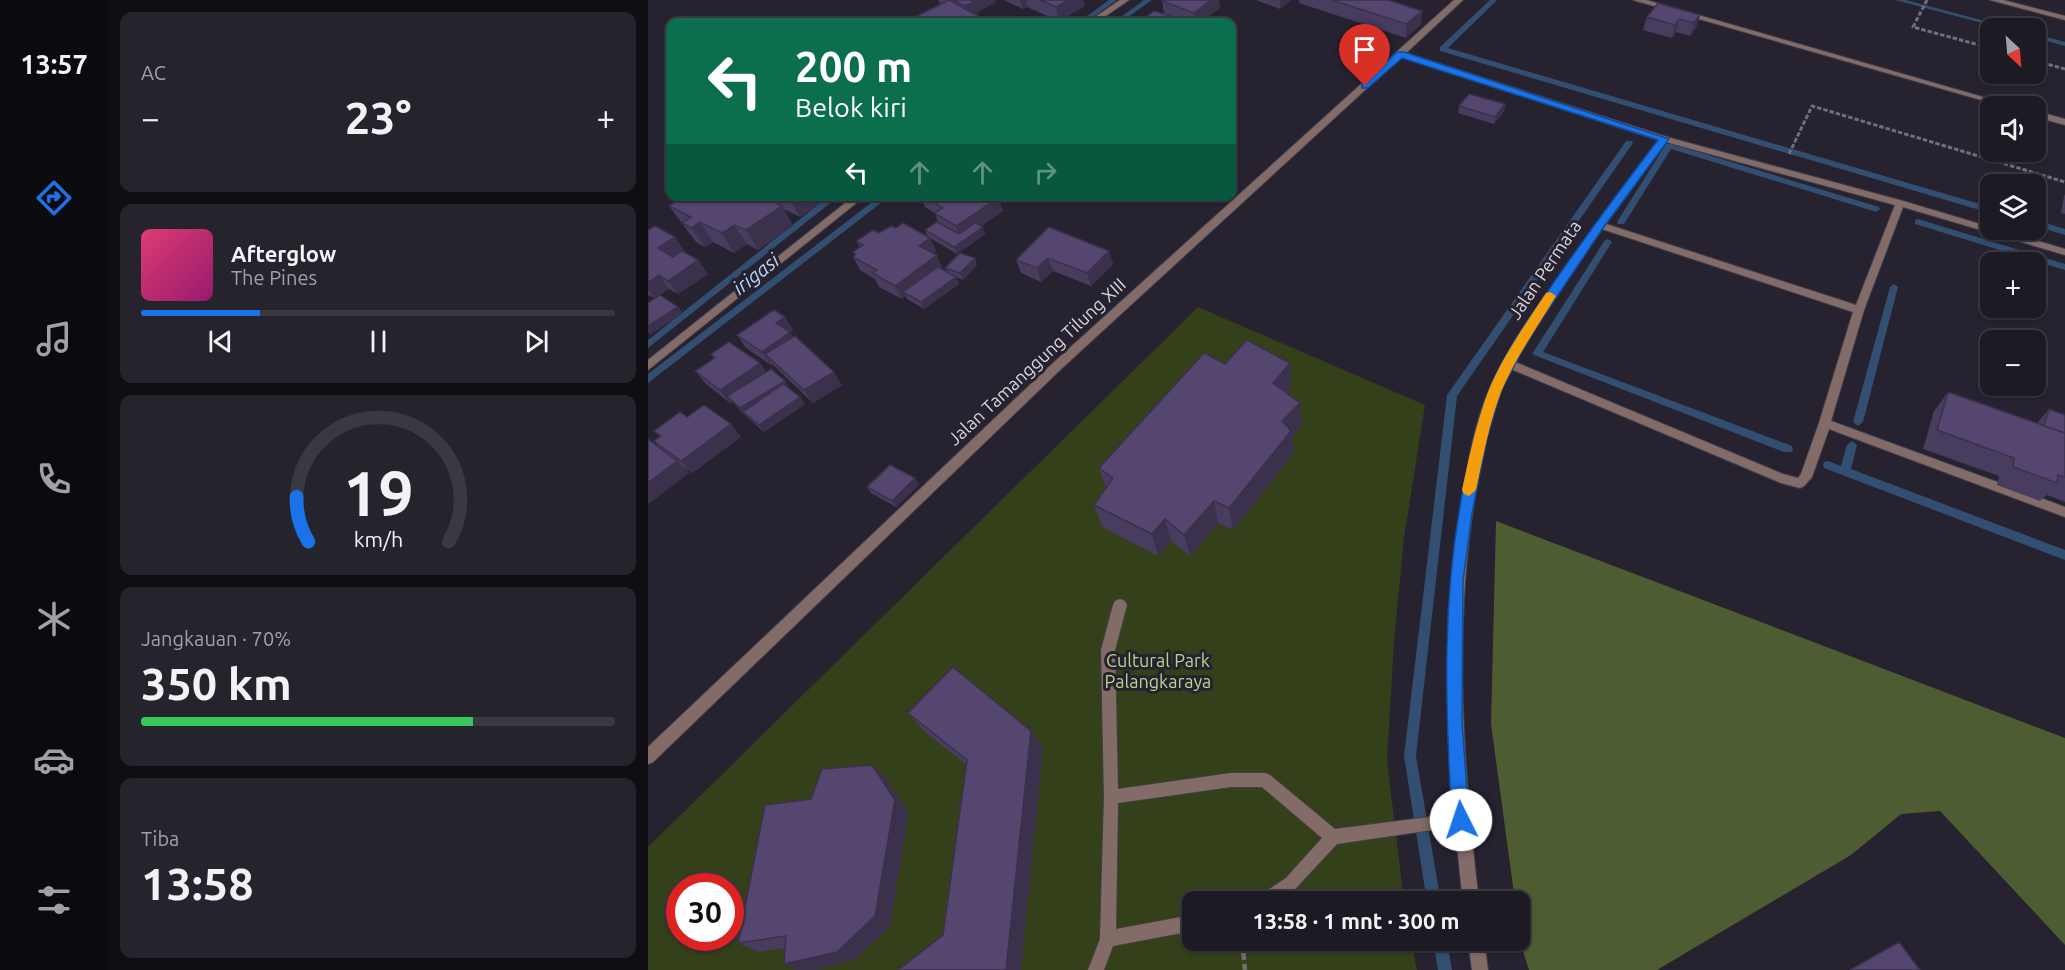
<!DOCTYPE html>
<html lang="id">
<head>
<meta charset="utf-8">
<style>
  :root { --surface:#1c1a23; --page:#25232b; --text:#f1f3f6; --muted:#a0a1a6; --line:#3a3841; --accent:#1a73e8 }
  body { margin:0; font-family:Ubuntu,sans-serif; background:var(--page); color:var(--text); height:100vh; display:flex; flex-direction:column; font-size:22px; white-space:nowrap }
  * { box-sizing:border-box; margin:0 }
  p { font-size:20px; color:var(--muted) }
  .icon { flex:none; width:33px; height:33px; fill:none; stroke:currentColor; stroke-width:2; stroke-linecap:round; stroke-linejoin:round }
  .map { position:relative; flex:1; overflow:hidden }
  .sheet { display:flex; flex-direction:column; gap:12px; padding:12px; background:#0f0e13; width:540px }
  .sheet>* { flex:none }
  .guide { position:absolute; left:18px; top:18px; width:570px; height:183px; border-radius:12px; box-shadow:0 2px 4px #0004,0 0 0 2px var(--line); background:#0b6e4f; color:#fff; overflow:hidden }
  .needle { width:39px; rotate:154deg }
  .fabs { position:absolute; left:1332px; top:18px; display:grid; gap:12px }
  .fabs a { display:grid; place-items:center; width:66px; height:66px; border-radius:12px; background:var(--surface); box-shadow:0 2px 4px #0004,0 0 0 2px var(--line); font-size:30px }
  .speed { position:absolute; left:18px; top:873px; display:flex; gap:12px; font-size:30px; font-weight:700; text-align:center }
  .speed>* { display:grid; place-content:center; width:78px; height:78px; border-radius:50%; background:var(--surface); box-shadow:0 2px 4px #0004,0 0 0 2px var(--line); line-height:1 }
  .speed .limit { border:9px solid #d22; background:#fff; color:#111 }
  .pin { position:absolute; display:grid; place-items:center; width:51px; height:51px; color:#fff; margin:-62px -26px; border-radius:50% 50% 50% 0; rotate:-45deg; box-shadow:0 0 6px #0007 }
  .pin .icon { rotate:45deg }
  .me { position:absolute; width:66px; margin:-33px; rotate:356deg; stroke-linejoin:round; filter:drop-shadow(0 0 4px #0008) }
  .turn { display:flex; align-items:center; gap:21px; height:126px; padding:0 30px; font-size:27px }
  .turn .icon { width:78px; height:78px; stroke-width:2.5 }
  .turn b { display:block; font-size:42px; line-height:51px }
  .lanes { display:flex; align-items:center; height:57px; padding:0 30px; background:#0003; justify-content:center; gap:30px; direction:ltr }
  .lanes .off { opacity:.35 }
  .big { font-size:45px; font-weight:600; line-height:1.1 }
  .sheet .tile { flex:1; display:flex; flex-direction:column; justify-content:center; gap:9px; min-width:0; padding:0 21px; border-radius:12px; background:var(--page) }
  .sheet .dial { align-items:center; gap:0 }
  .dial svg { height:156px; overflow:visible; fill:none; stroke:var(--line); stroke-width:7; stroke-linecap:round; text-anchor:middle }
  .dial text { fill:var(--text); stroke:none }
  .song { display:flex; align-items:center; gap:18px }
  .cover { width:72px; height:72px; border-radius:9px; background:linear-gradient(135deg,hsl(340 70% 55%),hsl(320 70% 35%)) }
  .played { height:6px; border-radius:3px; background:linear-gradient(90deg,var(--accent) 25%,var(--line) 25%) }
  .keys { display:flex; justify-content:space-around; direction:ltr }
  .heat { display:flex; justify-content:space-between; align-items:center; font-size:33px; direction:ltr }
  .charge { height:9px; border-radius:4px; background:linear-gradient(90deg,#34c759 70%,var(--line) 0) }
  .trip { position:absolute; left:534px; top:891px; width:348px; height:60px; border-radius:12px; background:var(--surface); box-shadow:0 2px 4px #0004,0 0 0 2px var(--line); font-weight:600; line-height:60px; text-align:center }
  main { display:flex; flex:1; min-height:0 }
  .dock { display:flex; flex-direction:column; width:108px; justify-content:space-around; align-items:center; background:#0b0a0e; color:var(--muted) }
  .dock .icon { width:42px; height:42px }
  .dock .on { color:var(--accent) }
  .dock b { font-size:27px; color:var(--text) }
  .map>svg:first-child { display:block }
  .green { fill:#334019; fill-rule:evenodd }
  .forest { fill:#4d5c31 }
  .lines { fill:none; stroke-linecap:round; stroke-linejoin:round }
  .stream { fill:#324e70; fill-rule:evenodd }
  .lane-casing { stroke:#423f4b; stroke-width:2 }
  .street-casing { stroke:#423f4b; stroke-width:2 }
  .path-far1 { stroke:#716e79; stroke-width:3; stroke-dasharray:4.5 2; stroke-linecap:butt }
  .path { stroke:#716e79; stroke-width:4.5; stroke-dasharray:8 4; stroke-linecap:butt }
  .lane { fill:#836c68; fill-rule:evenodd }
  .street { fill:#836c68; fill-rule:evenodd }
  .wall { fill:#483c5f }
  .shaded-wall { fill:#3b314d }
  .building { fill:#54466e; stroke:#3b314d; stroke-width:1.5 }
  .route { fill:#1a73e8; stroke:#114b97; stroke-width:1.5 }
  .slow { fill:#f59e0b }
  .labels { text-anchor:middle; stroke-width:6; stroke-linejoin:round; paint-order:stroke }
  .street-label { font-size:18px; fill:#d7d5dd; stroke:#26222f }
  .park-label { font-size:18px; fill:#b9d48e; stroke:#26222f }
  .water-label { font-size:20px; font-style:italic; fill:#b9d6f9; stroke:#26222f }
</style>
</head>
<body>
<main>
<nav class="dock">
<b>13:57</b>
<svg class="icon on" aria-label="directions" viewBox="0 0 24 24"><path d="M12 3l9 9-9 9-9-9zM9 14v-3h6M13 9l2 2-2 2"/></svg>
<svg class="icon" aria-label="music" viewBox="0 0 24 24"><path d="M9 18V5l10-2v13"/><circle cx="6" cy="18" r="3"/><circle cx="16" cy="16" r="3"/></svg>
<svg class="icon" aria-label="phone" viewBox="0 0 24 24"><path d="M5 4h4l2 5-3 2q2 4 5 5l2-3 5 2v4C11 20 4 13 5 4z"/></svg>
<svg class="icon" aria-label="climate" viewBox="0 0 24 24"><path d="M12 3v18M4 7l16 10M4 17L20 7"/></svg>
<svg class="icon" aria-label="car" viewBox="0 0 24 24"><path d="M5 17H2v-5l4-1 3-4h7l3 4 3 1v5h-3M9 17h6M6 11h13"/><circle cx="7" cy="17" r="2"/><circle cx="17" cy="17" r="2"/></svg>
<svg class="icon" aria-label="filters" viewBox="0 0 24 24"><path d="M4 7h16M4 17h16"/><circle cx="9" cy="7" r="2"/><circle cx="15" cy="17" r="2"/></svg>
</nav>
<section class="sheet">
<div class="tile"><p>AC</p>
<div class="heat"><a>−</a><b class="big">23°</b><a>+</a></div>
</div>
<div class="tile">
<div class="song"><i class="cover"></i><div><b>Afterglow</b><p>The Pines</p></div></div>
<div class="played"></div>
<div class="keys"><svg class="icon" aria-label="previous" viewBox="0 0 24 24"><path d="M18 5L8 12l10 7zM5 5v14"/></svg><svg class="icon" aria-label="pause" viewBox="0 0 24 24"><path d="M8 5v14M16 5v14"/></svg><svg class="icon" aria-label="next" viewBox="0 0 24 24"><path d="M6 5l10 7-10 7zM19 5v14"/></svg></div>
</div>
<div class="tile dial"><svg viewBox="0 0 100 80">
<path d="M14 69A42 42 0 1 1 86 69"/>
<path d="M14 69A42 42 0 0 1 8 46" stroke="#1a73e8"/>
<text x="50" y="56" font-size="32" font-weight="700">19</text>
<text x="50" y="72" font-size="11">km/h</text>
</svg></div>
<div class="tile"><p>Jangkauan · 70%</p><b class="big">350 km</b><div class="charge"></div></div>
<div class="tile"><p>Tiba</p><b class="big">13:58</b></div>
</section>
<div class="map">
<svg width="1417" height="970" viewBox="0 0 1417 970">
  <rect width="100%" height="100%" fill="#26222f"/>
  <!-- green -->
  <path class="green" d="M550,307L777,405L756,538L746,641L739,760L756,901L544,902V940L763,941L769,970H0V847ZM32,886H82V938H32Z"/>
  <!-- forest -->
  <path class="forest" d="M848,521L1417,738V945L1292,811L1253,814L1203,855L1009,970H881L872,942V902L867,901L843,724Z"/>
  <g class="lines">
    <!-- stream -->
    <path class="stream" d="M461,0H469L438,22H431Z
      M496,0H504L473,22H466Z
      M842,0H849L800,48L1342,207V213L792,51V47Z
      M1247,0H1258L1363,28H1353Z
      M1388,34L1417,42V46L1388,38Z
      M978,141H984L985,143L809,396L768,756L793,902H779L756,756L799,395Z
      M1018,144H1024L1231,207L1232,209L1228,212L1225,211L1023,149L976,224H970L969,222Z
      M181,196H191L0,348V340Z
      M232,196H242L0,383V374Z
      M1270,219L1417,264V270L1267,224V220Z
      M1388,220L1417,229V235L1388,226Z
      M960,239L964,242L895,352L1144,446L1145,449L1144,452H1136L886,355L884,353L886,351L957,240Z
      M1246,284L1250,287L1215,422L1210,426L1205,422L1242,287Z
      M1204,441L1209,445L1203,469L1417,550V560L1176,468L1175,465L1176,462L1180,461L1193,466L1199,445Z
      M785,940H799L804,970H790Z"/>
    <defs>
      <path id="lane" d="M472,599L477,601L479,605L467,650L470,789L583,773H617L622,775L687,829L813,813L818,815L820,820L818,825L689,844L648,888L631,902H609L611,896L638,878L674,838L614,787H583L470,803L468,929L544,915V931L465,946L456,970H440L452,939L456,797L453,650L465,605L467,601Z"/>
      <path id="street" d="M472,0H481L449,22H440Z
        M806,0H815L758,53L1019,137L1255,201L1342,227V230H1352L1417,249V255L1255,207L1216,310L1183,421L1417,507V517L1181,429L1164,477L1156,486L1152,488L1133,483L863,369C842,409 834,453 827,496C805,632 815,766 831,902H815C800,767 791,634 814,500C820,463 826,425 841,390C857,355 880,322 902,289C937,238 973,190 1010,140L753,57L412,370L5,762L0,764V747L404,364ZM1018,142L1247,205L1208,305L958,224ZM954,229L1205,312L1171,423L1153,474L1150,478L1135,474L867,362L897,313Z
        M985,0H998L1366,106H1354Z
        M1342,0H1355L1417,16V20Z
        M1388,111L1417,119V125L1388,117Z
        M206,196H217L0,370V360Z
        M820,940H836L840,970H824Z"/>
    </defs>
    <!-- lane casing -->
    <use href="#lane" class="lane-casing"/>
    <!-- street casing -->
    <use href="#street" class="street-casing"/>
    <!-- path-far1 -->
    <path class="path-far1" d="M1279,0L1265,27L1342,48
      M1388,61L1417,69
      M1141,154L1164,106L1417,182"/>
    <!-- path -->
    <path class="path" d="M594,940L597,970"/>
    <!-- lane -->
    <use href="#lane" class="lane"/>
    <!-- street -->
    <use href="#street" class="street"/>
  </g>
  <!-- wall -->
  <path class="wall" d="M290,0H347L348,2L329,12L330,15L329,16L339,22H264L263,19L293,5Z
    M356,0H435L437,6L411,21L379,7L375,9Z
    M516,0H571L572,8L552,22H498L497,18L516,14L514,1Z
    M608,0H643L632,9Z
    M651,0H740L774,11L773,24L758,38L651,3Z
    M1052,15L1048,28L1042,36L1028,32L1024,38L995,30L999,17Z
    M857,104L856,111L846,124L810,113L811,106Z
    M1417,194V214L1413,213L1416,196Z
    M36,196H173L175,201L152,217L136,209L145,226L110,250L99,244L86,253L65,242L57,247L48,242L21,206Z
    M272,196H348L355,211L333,226L337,234L309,254L282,238L288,251L285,253L295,269H294L299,272L297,268L329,265L315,280L308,277L311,284L276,309L259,299L258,296L254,299L231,287L227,279L212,270L205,257L207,255L205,252L212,247L208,241L248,228L280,237L277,230L290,223L287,213L277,207Z
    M0,230L36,250L35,251L50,260L60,274L30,294L21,289L7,298L0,295Z
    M461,251L465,264L443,286L405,271L393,282L373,273L368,260Z
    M137,317L145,330L142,333L145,337L194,385L165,403L124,364L123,365L98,348L89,335Z
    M63,354L118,372L141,387L140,388L152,397L157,404L116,432L100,418L84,402L82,403L58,384L47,371L66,359Z
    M642,363L643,387L639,393L652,403L654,426L644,437L645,454L585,530L570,523L542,556L523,541L510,556L454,527L446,505L458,488L451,468L577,364Z
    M1300,392L1389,423L1401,409L1417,415V502L1399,495L1392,501L1349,485L1351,476L1275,449L1286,411Z
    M39,417L93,437L44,473L34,466L41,473L0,504V439L13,449L6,441L12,437L6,431Z
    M271,485L248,507L223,493L219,487Z
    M260,713L383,731L395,748L295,935L319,765L276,731Z
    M238,778L260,812L242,926L206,960L164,970H150L136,964L137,948L111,952L90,943L163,799Z
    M1251,942L1272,970H1201L1239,948Z"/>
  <!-- shaded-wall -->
  <path class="shaded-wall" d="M322,0H347L348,2L329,12L330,15L321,20L317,6Z
    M372,0H378L379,7L375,9Z
    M420,0H435L437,6L411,21L408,7Z
    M563,0H571L572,8L552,22H547L546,13Z
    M632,0H643L632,9Z
    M774,11L773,24L758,38V24Z
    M1052,15L1048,28L1042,36L1046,23Z
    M1031,19L1028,32L1024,38L1027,25Z
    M857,104L856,111L846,124L847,117Z
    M154,196H173L175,201L152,217L144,203Z
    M350,198L355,211L314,240L308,226Z
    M134,206L145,226L110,250L98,230Z
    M52,222L65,242L57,247L43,228Z
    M86,225L99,244L86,253L74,233Z
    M335,227L337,234L309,254L306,247Z
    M27,237L36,250L19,261L10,248Z
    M282,238L288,251L277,259L271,246Z
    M461,251L465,264L443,286L439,273Z
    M289,255L295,269L260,295L255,292L258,296L254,299L247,286Z
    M327,258L329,265L315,280L312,273Z
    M400,258L405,271L393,282L389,268Z
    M50,260L60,274L30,294L20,281Z
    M11,275L21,289L7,298L0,290V283Z
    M308,277L311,284L276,309L273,302Z
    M30,307L35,313L2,335L0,332V326Z
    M137,317L145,330L142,333L150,346L117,354L124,364L123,365L114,352L128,323Z
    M112,363L121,376L79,396L84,402L82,403L72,390Z
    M642,363L643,387L628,407L625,383Z
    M186,372L194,385L165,403L156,390Z
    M137,381L141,387L98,414L95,412L97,415L92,408Z
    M152,397L157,404L116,432L111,425Z
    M652,403L654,426L644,437L645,454L585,530L581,508L634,421Z
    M83,424L93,437L44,473L33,461Z
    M29,461L41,473L0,504V483Z
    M267,478L271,485L248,507L244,501Z
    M566,501L570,523L542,556L536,535Z
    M517,519L523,541L510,556L504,534Z
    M383,731L395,748L373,970H358Z
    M224,765L238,778L260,812L242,926L206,960L164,970H150L136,964Z"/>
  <!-- building -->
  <path class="building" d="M301,0L339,21L336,22H269L263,19Z
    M305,0H322L326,2L317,6Z
    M392,0H420L408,7Z
    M516,0H563L546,13L514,1Z
    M684,0H740L774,11L758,24Z
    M1010,3L1052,15L1046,23L1031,19L1027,25L999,17Z
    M506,11L538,21L536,22H500L504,20L497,18Z
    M821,94L857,104L847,117L811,106Z
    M36,196H115L134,206L98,230L86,225L74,233L52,222L43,228L34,223L43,217L21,206Z
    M130,196H154L144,203Z
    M276,196H348L350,198L308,226L286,213L295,208Z
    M289,222L311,234L327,223L335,227L306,247L277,230Z
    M255,223L282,238L271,246L289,255L247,286L224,273L229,270L205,257L208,254L205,252L215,245L208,241L225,230L231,233L243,226L248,228Z
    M7,226L27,237L10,248L25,257L34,251L50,260L20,281L11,275L0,283V230Z
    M401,227L461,251L439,273L400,258L389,268L368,260Z
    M312,253L327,258L312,273L297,268Z
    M290,267L308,277L273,302L255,292Z
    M12,295L30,307L0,326V303Z
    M126,310L137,317L128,323L142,332L114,352L89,335Z
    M147,336L186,372L156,390L117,354Z
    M599,340L642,363L625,383L652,403L634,421L643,431L581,508L566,501L536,535L517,519L504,534L446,505L465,478L451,468L556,353L577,364Z
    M81,342L112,363L72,390L47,371L67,358L63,354Z
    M123,369L137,381L92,408L79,396Z
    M135,384L152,397L111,425L95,412Z
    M1300,392L1417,433V477L1410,475L1409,483L1365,467L1366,458L1289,430Z
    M56,405L83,424L33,461L6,441L13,436L6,431L32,412L39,417Z
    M1401,409L1417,415V433L1396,426Z
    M0,439L29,461L0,483Z
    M242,465L267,478L244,501L219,487Z
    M305,667L383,731L358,970H250L295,935L319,760L260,713Z
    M224,765L247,800L227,916L189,952L136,964L138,936L90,943L117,805L163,799L174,769Z
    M1251,942L1272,970H1202Z"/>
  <!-- route -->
  <path class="route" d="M749,52H756L1021,139L955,228L881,338L853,391L839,438L824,513L815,581L814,721L821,820L819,826L813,829L807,826L804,820C797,705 793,594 817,480C823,451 829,421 840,393C854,356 878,323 900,291C935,239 972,190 1010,140L754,58L720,88H714V84Z"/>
  <!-- slow -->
  <path class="slow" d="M902,292L908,296C889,328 867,358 853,392C841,424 835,457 828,490L821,496L816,494L814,490C821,457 828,424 840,392C854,357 877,325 898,293Z"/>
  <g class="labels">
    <!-- street labels -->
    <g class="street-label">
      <text transform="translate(897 270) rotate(-56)" y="6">Jalan Permata</text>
      <text transform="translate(389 362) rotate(-43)" y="6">Jalan Tamanggung Tilung XIII</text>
    </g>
    <!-- park labels -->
    <g class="park-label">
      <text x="510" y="667">Cultural Park<tspan x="510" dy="21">Palangkaraya</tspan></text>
    </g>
    <!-- water labels -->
    <g class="water-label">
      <text transform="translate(108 274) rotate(-38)" y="7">irigasi</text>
    </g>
  </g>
</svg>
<div class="fabs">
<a><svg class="needle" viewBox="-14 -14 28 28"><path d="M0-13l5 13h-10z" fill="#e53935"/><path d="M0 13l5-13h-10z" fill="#a0a1a6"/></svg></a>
<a><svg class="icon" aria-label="sound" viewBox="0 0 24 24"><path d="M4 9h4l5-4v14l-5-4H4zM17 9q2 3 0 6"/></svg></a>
<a><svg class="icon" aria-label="layers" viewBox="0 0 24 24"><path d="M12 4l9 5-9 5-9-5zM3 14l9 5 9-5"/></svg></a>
<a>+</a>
<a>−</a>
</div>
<div class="speed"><div class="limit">30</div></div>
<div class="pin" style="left:717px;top:86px;background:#d93025"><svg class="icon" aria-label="arrive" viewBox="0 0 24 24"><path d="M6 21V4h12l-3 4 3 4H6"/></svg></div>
<svg class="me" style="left:813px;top:820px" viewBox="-20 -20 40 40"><circle r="19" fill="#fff"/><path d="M0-13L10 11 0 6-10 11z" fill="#1a73e8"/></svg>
<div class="trip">13:58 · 1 mnt · 300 m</div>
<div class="guide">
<div class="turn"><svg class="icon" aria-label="left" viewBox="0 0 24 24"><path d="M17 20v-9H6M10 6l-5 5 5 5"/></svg><div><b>200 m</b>Belok kiri</div></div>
<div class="lanes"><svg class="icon" aria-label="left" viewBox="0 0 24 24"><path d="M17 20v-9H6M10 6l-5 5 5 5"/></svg><svg class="icon off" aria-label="ahead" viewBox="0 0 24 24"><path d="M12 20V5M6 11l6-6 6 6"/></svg><svg class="icon off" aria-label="ahead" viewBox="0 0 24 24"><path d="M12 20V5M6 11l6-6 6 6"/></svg><svg class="icon off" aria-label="right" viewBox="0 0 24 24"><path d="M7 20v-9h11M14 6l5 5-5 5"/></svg></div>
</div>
</div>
</main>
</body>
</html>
